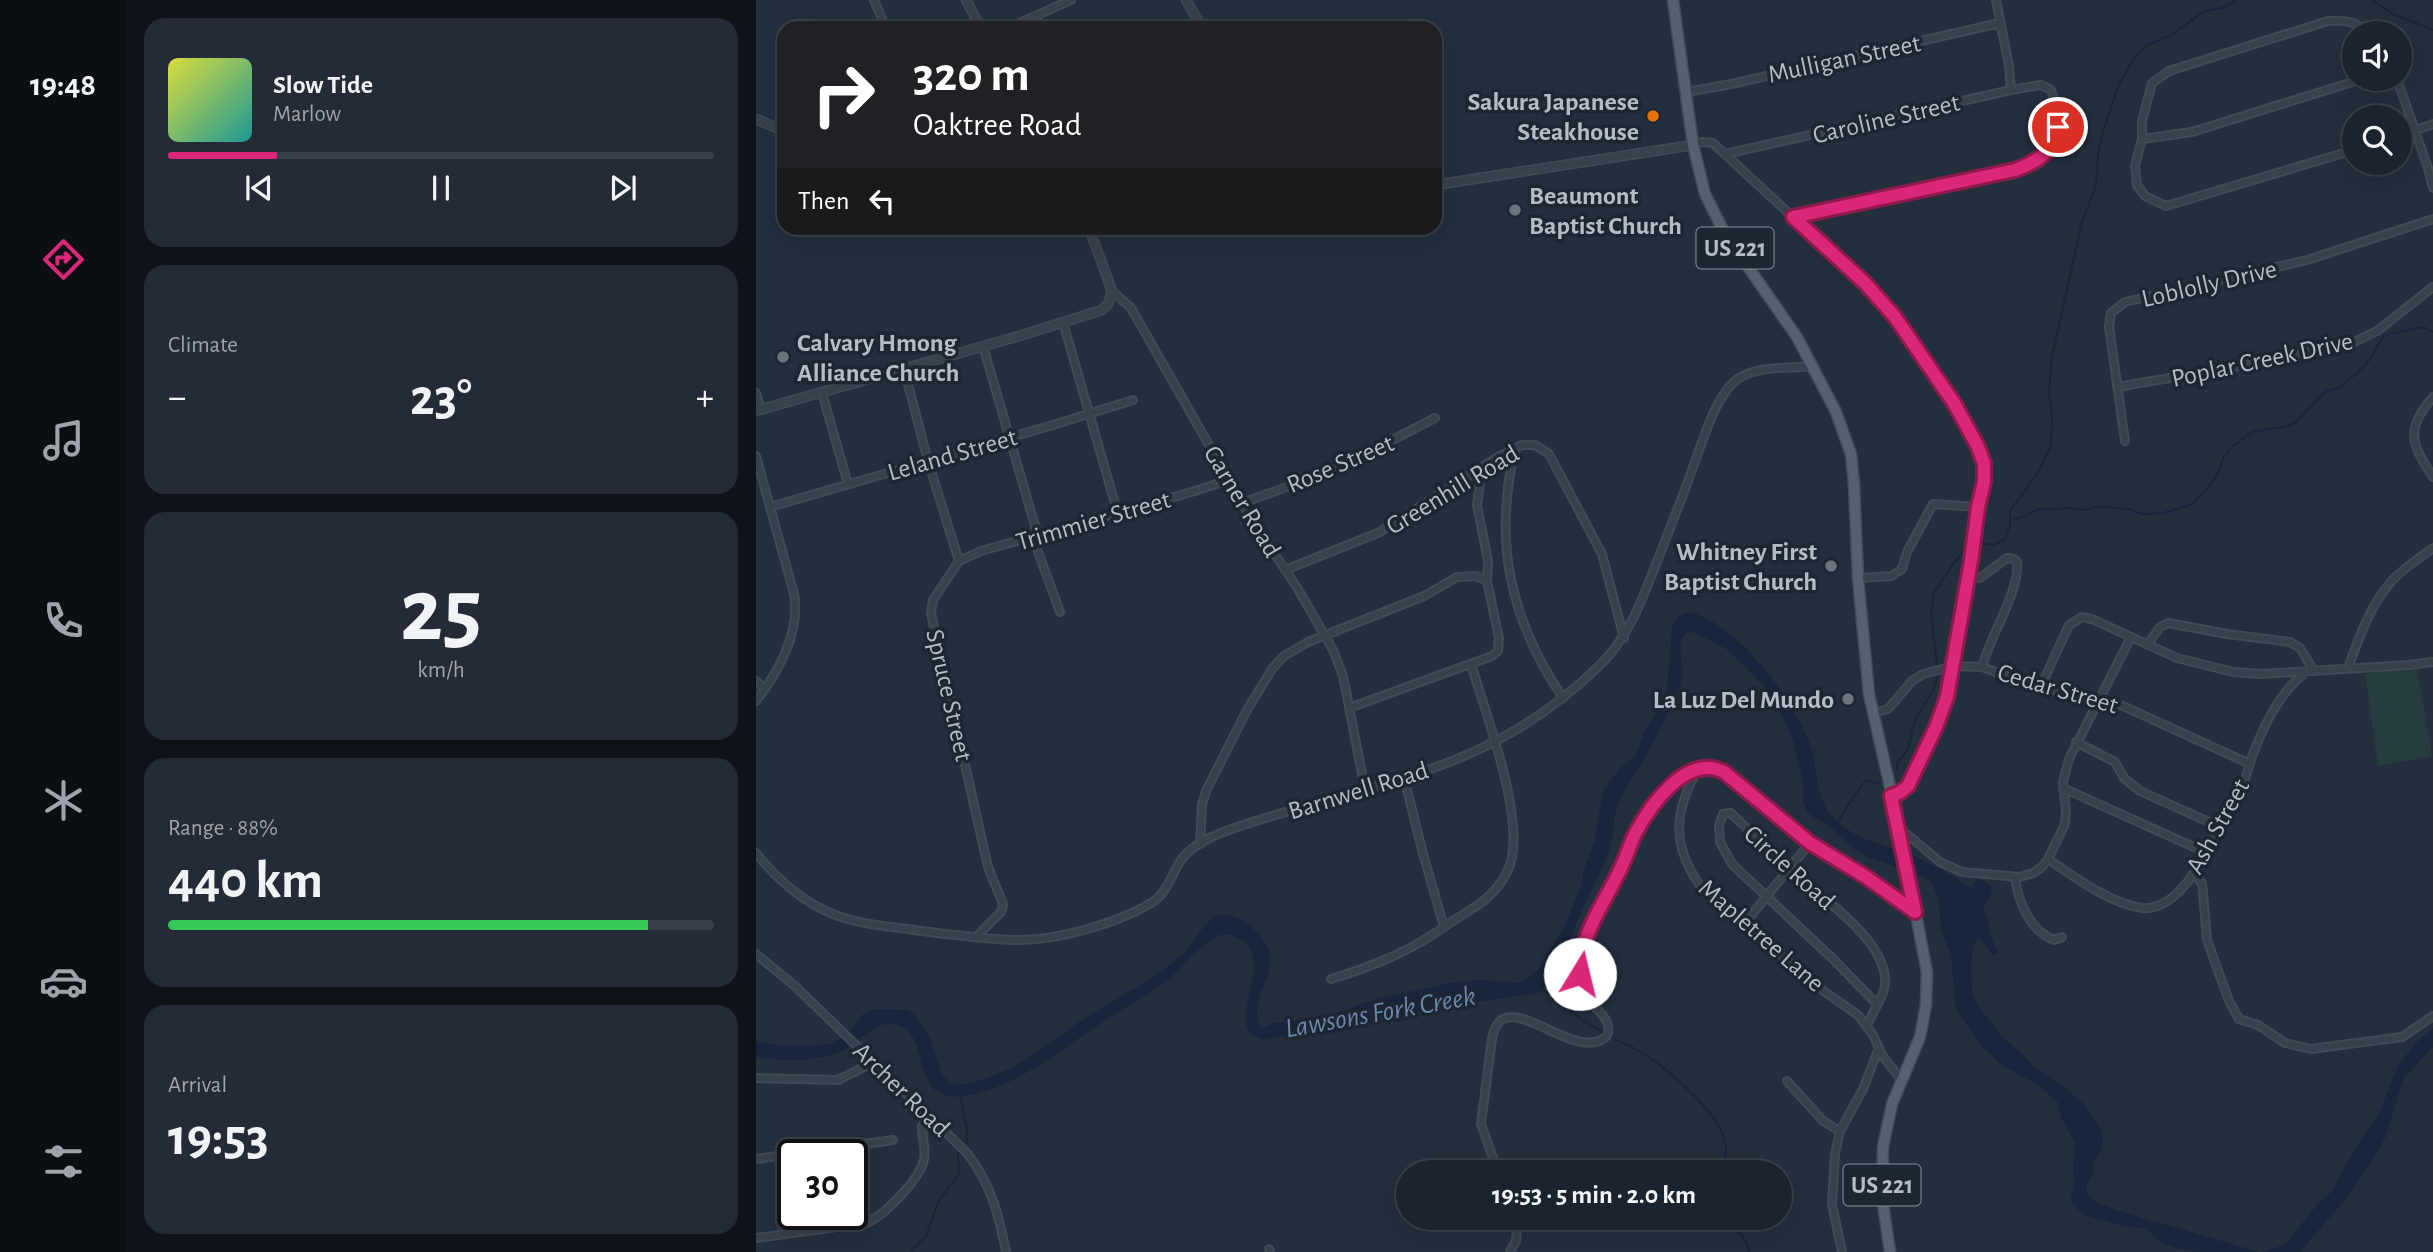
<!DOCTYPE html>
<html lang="en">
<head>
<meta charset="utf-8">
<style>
  :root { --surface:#1b232e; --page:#242b36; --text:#f1f3f6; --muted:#a0a4aa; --line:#39404a; --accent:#db2777 }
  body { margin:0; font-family:"Alegreya Sans",sans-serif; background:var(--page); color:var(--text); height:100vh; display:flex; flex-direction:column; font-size:26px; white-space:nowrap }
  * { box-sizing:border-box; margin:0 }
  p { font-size:23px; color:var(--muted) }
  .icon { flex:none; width:38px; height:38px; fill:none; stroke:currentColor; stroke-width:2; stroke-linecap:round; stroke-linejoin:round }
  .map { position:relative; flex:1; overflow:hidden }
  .details { display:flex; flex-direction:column; gap:18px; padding:18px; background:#0f1319; width:630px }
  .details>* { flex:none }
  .top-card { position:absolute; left:21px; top:21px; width:665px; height:214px; border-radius:21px; box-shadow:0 7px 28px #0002,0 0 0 2px var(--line); background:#202124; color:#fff; overflow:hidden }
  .tools { position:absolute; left:1586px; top:21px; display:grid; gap:14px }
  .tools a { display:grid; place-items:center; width:70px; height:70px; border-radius:50%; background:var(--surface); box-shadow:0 7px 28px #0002,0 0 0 2px var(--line); font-size:35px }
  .speed { position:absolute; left:21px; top:1139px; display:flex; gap:14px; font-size:35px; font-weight:700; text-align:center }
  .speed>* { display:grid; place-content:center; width:91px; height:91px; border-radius:50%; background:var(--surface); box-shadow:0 7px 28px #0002,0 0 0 2px var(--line); line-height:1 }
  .speed .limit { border:4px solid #111; border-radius:10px; background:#fff; color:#111 }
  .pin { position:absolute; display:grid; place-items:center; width:60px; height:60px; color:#fff; margin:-30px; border:4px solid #fff; border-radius:50%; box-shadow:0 2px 7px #0007 }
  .me { position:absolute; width:77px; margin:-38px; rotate:9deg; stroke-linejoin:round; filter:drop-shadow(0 0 5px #0008) }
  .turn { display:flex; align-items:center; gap:24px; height:147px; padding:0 21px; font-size:32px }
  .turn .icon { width:91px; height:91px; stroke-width:2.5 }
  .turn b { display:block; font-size:49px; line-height:60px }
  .then { display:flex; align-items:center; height:66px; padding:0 21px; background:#0003; gap:14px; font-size:26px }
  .big { font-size:52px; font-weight:700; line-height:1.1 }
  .details .card { flex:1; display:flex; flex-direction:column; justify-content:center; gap:10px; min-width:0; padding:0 24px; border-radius:21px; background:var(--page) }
  .details .dial { align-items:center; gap:0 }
  .dial b { font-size:91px; line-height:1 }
  .song { display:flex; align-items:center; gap:21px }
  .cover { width:84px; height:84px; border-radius:10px; background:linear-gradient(135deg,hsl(60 70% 55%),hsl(180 70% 35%)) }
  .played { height:7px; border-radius:4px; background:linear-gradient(90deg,var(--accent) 20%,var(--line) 20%) }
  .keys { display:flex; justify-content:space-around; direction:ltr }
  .heat { display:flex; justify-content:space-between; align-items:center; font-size:38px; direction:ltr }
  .charge { height:10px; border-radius:5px; background:linear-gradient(90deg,#34c759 88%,var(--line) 0) }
  .trip { position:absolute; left:640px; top:1160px; width:396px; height:70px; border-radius:35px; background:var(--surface); box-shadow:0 7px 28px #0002,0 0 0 2px var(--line); font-weight:700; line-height:70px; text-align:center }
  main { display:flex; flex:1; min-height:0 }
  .tab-bar { display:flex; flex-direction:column; width:126px; justify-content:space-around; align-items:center; background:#0b0e12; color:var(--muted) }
  .tab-bar .icon { width:49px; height:49px }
  .tab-bar .active { color:var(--accent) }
  .tab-bar b { font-size:32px; color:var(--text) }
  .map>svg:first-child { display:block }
  .green { fill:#263c3f }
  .water { fill:#17263c }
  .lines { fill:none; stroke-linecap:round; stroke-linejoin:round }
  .stream { stroke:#17263c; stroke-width:2 }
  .minor-casing { stroke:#414a57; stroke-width:10 }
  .tertiary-casing { stroke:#414a57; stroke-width:11 }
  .primary-casing { stroke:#414a57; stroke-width:13 }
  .minor { stroke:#38414e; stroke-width:6 }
  .tertiary { stroke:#38414e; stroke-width:8 }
  .primary { stroke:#56606e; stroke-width:10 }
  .route-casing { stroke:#8e194d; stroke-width:18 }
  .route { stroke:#db2777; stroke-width:12 }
  .food-dot { fill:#e8710a; stroke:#1d2633; stroke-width:2.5 }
  .worship-dot { fill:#6b7280; stroke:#1d2633; stroke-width:2.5 }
  .labels { text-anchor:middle; stroke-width:7; stroke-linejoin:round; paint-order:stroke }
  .shield { fill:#1d2633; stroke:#878f9c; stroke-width:2 }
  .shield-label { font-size:24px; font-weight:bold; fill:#b4bcc9 }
  .street-label { font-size:26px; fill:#b4bcc9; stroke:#1d2633 }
  .poi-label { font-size:26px; font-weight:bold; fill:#b4bcc9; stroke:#1d2633; text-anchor:end }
  .water-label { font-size:28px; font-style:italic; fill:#6d86a8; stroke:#1d2633 }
</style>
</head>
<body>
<main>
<nav class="tab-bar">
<b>19:48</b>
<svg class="icon active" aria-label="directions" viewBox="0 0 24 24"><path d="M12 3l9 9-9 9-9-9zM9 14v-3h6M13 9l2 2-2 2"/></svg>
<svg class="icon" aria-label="music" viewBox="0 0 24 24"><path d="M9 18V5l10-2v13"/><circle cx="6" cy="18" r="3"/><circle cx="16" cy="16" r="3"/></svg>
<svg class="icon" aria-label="phone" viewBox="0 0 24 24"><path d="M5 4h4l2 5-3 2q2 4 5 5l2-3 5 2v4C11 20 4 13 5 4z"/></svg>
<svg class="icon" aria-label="climate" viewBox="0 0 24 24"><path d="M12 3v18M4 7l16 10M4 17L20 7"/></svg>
<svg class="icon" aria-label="car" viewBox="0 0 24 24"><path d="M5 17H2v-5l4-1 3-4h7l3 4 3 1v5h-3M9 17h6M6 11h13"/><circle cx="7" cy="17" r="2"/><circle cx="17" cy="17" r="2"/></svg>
<svg class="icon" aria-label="filters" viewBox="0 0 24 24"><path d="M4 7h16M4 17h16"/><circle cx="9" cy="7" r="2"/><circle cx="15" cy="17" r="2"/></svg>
</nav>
<section class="details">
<div class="card">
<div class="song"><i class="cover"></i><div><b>Slow Tide</b><p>Marlow</p></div></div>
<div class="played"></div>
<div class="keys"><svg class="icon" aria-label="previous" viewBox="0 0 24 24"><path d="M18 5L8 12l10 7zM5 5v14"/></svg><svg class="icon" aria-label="pause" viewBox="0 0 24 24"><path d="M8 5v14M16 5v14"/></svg><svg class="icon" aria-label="next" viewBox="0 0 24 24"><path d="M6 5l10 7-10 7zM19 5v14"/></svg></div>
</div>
<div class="card"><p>Climate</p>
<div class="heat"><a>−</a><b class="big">23°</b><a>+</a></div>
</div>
<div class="card dial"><b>25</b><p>km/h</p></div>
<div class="card"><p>Range · 88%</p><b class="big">440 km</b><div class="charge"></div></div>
<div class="card"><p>Arrival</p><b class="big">19:53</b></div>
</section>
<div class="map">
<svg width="1677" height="1252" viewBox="0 0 1677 1252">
  <rect width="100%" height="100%" fill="#242f3e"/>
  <!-- green -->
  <path class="green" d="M1661,669L1676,756L1622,766L1609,674L1619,671Z"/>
  <!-- water -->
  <path class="water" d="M933,612C981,622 1043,705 1056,751C1062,774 1060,798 1076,816C1098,841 1126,843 1156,855C1177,863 1197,877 1216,888L1222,878L1234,885L1236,893L1227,907L1233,922V933L1242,953L1236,954L1225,940L1221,939L1217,946L1215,967L1216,994L1220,1003L1244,1034L1280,1068L1307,1086L1329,1105L1345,1130L1347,1140L1345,1150L1338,1162V1173L1331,1183V1195L1338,1201L1360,1210L1503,1252H1443L1419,1248L1403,1241L1391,1229L1368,1226L1328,1215L1316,1204L1315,1198L1319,1182L1317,1171L1319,1142L1305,1118L1301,1101L1280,1084L1246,1065L1227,1048L1200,1010L1195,956L1185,930L1183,900L1176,883L1164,875L1109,856L1098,849L1073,826L1055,816L1050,810L1047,801V782L1037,741L1021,703L1006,683L972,650L946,636L937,632L930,633C917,647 932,667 923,689C915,708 905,728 895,747C884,767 869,786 861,808C857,820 858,832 855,844C848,867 837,887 827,908C815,936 805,970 783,993L650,1012L618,1014L603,1018L587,1027L507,1040C459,1027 532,953 475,935C455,928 428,967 413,979C393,996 368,1007 347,1022C307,1048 270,1080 223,1093C145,1114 181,1033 139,1024C118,1020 102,1045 84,1052C57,1062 27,1061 0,1057V1041L21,1045H63L76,1043L92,1034L108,1013L117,1009L152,1010L158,1014L175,1040L185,1073L197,1085C252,1082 293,1041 337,1013C367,995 399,978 426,955C438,945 446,922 461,916C477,910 497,926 506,938C530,968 493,994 503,1024L506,1027L519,1023L572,1017L616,1000L698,982L727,980L762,983L770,980L782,970L810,923L825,886L828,869L838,843L847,791L863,769L880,755L888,733L905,703L911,690L916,627L923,616Z
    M1677,1028V1047L1647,1079L1630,1136L1617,1160L1591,1197L1544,1252H1510L1529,1244L1562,1204L1575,1192L1605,1139L1622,1116L1642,1065L1660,1043Z"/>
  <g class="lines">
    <!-- stream -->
    <path class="stream" d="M1616,0L1637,14L1677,30
      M1258,518L1262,519L1281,510L1312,508L1328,510L1338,507H1352L1374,509L1386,514L1407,513L1437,504L1459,479L1468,457L1476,447L1496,432L1531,426L1539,423L1569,392L1583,388L1601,373L1614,359L1628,335L1668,327L1677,332
      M1226,543L1237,545L1249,539L1254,525V511L1283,471L1295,445L1296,416L1293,391L1296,357L1326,222L1340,186L1342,154L1347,132L1363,84L1380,55L1392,45L1417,34L1448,11L1466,8L1481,0
      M1181,665L1175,615L1178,593L1196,565L1212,547
      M1141,769V763C1158,747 1152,737 1160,719C1167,703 1180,692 1181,674
      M1081,824L1088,811L1109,781L1123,783
      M786,989L828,1021L848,1033
      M855,1037C865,1043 875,1046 885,1052C911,1068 970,1117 970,1149C970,1159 965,1166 958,1172
      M204,1095L211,1129V1143
      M948,1218C968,1227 989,1227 993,1252
      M154,1252L170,1236L183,1200L203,1175L202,1152"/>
    <defs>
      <path id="minor" d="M118,0L130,28
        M1240,0L1253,66L1255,90
        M253,28L315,0
        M1641,79L1672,168L1677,188
        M931,92L975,84L1244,23
        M1643,136L1677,124
        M1386,139L1436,132L1606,79
        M937,145L946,142L957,143L1120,294C1149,326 1220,424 1228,464C1230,479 1227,493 1222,507L1195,682L1186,712L1155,781L1148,790L1135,796
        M1598,150L1410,206L1389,196L1381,185L1379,166L1386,139V121L1396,83L1413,71L1572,21C1588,20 1600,21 1612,33
        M969,154L1255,90L1285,85L1295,90C1312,138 1295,160 1248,173L1037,217
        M356,291L375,308L494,517L542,589L577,650L587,676L609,789
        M307,322L362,514
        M227,346L282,536
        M148,369L172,461L203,561
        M1361,387L1478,367L1596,343L1621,331L1677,287
        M0,393L5,410
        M66,393L92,484
        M1677,397C1649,429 1655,444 1677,477
        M1369,441L1353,326L1355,313L1369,302L1551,260L1677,219
        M759,449C737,541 754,620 807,698
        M0,456L38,594C45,631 22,673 0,701
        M486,503L578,470L679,418
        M14,507L297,425L377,400
        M277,538L304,612
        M529,570L622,533L742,457L766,445H779L793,454L846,554L868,638
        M1213,577L1224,578L1251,558L1258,559L1261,562C1264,591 1234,636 1226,667
        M1102,578L1136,576L1146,569L1151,552L1177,504L1222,507
        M1391,645L1404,627L1412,623L1471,634L1534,642L1544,648L1558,671
        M1592,668C1602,640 1614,606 1634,583C1646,569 1662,559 1677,548
        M0,681L9,689
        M1284,688L1313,625L1326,617L1336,619L1421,658L1477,672L1506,674L1653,665L1677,662
        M593,708L736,656L742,651L743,638L731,581L732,561L721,505L726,467
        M1116,714L1132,709L1156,681L1167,674L1198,666L1226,667L1282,687L1342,699L1367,706L1494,764
        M1320,742L1359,762L1368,778L1384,791L1464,827
        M942,769C916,814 916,849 948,891L1069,992L1102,1015L1117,1035L1126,1055L1146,1081
        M648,777L666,850L688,927
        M1307,788L1451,853
        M1144,831L1152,835L1184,862L1206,872L1264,877L1277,873L1286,867L1292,859L1309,824L1310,811L1307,782L1313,759L1375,637
        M444,844L446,804L450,791L491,710L516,669L528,656L552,642L668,596L701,577L720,576L731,581
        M0,853C20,878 43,899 72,912C99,924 129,926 158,930C191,934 225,939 259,940C299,941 360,924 395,903C411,894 415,875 425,860C436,845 454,837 470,831C550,802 636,788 715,753C762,732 806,702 843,666C876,634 889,591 906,549C916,522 928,494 937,467C947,441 960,393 983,378C1005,365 1032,369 1056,366
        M1292,859C1318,877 1353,903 1386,908C1423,912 1450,854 1464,827C1472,813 1481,800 1487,785C1491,775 1493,764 1497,754C1508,725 1526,688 1552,671
        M1437,874L1446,883L1451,940L1473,1001L1483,1019L1502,1025L1529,1043L1555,1049L1646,1037L1677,1016
        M1259,877C1262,901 1273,930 1298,940L1306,937
        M988,924L1054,843
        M220,937L245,912L247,904L232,867L182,644L175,614L177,600L203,561L225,551L439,491L472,480
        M0,954L40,987L211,1153C235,1184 243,1215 250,1252
        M575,979C618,966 655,951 691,925C709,912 729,904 742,886C749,878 754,867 756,857C765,807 730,714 715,664
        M1111,1026C1116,1011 1132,993 1129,976C1123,934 1063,896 1034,870C1014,851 995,832 975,813L967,814L963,825L964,842L976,864L1077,959L1121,1004
        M0,1078L82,1080L108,1067L116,1060
        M1031,1081L1067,1121L1084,1131
        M0,1159L137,1140
        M742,1172L725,1124L736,1039C747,978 818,1067 851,1036C858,1019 838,1009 830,997C824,988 823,976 824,966C825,932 846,905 861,877C868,863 872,847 880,833C895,805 930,753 968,772L1054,843L1110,877L1159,912
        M0,1238L110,1223C128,1216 165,1178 168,1159C170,1149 166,1137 166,1126L174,1116
        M513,1249L514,1252
        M754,1252L760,1241L762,1218
        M1086,1252L1076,1204L1079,1154L1084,1131L1107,1089L1123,1048"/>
      <path id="tertiary" d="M210,0L225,28
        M430,0L446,28
        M0,119L28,131
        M679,185L937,145
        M278,228L330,231L372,228
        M0,411L263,336L346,310L352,304L356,291L333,228"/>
      <path id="primary" d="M917,0L937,145L949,194L969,234L1041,337L1080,412L1095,454L1098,484L1102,578L1113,694L1144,831L1171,972L1170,1005L1164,1037L1136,1104L1127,1147L1126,1197L1134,1252"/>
    </defs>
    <!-- minor casing -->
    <use href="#minor" class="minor-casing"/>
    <!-- tertiary casing -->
    <use href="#tertiary" class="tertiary-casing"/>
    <!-- primary casing -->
    <use href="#primary" class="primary-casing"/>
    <!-- minor -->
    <use href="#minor" class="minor"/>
    <!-- tertiary -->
    <use href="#tertiary" class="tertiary"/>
    <!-- primary -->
    <use href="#primary" class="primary"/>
  </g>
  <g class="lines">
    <defs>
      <path id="route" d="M824,974C824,935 846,907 862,874C869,861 873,847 879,834C894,806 930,753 968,772L1054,843L1110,877L1159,912L1135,796L1143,793L1152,786L1180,727L1191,697L1215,561L1222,507L1228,482V463L1221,445L1198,403L1139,317L1109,283L1037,217L1259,170C1281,162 1299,151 1302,127"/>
    </defs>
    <!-- route casing -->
    <use href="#route" class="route-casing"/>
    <!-- route -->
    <use href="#route" class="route"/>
  </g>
  <!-- markers -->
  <circle class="food-dot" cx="897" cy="116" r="7"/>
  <g class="worship-dot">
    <circle cx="759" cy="210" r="7"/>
    <circle cx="27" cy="357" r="7"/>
    <circle cx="1075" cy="566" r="7"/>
    <circle cx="1092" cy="699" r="7"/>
  </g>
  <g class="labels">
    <!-- shield labels -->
    <g class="shield">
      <rect x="940.5" y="227.5" width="77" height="41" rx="5"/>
      <rect x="1087.5" y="1164.5" width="77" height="41" rx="5"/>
    </g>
    <g class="shield-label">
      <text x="979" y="256">US 221</text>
      <text x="1126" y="1193">US 221</text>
    </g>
    <!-- street labels -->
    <g class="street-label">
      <text transform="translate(1088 58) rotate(-12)" y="9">Mulligan Street</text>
      <text transform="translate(1130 118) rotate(-13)" y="9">Caroline Street</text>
      <text transform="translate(1453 283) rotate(-13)" y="9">Loblolly Drive</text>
      <text transform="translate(1506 359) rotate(-12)" y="9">Poplar Creek Drive</text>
      <text transform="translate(196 454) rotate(-16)" y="9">Leland Street</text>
      <text transform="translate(584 463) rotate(-23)" y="9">Rose Street</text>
      <text transform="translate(696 489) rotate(-31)" y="9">Greenhill Road</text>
      <text transform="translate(487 501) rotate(59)" y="9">Garner Road</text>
      <text transform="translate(337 520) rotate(-16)" y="9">Trimmier Street</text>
      <text transform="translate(1302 688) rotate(16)" y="9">Cedar Street</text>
      <text transform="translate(194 695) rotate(77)" y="9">Spruce Street</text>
      <text transform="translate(602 790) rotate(-17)" y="9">Barnwell Road</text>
      <text transform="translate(1461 826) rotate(-61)" y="9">Ash Street</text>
      <text transform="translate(1034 867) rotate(42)" y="9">Circle Road</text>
      <text transform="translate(1006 935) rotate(41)" y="9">Mapletree Lane</text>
      <text transform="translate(146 1089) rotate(44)" y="9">Archer Road</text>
    </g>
    <!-- poi labels -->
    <g class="poi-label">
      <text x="883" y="110">Sakura Japanese<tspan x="883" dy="30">Steakhouse</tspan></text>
      <text x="773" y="204" text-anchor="start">Beaumont<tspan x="773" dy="30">Baptist Church</tspan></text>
      <text x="41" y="351" text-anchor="start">Calvary Hmong<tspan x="41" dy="30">Alliance Church</tspan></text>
      <text x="1061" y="560">Whitney First<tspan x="1061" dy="30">Baptist Church</tspan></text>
      <text x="1078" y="708">La Luz Del Mundo</text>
    </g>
    <!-- water labels -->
    <g class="water-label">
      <text transform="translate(624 1011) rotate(-10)" y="10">Lawsons Fork Creek</text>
    </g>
  </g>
</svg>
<div class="tools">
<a><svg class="icon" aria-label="sound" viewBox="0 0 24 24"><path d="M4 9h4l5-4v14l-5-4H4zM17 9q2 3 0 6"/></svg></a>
<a><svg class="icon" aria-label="search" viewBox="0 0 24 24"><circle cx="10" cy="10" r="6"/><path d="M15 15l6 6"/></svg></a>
</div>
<div class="speed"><div class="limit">30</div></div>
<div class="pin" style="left:1302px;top:127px;background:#d93025"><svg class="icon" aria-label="arrive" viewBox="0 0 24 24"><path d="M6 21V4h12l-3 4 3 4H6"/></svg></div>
<svg class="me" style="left:824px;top:974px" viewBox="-20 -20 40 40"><circle r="19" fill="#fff"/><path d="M0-13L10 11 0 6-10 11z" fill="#db2777"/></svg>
<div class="trip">19:53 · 5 min · 2.0 km</div>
<div class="top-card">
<div class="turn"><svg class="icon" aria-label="right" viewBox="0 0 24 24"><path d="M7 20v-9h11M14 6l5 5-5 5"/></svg><div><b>320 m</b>Oaktree Road</div></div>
<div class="then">Then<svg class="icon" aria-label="left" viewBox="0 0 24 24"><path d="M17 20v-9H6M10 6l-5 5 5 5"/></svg></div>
</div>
</div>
</main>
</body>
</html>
